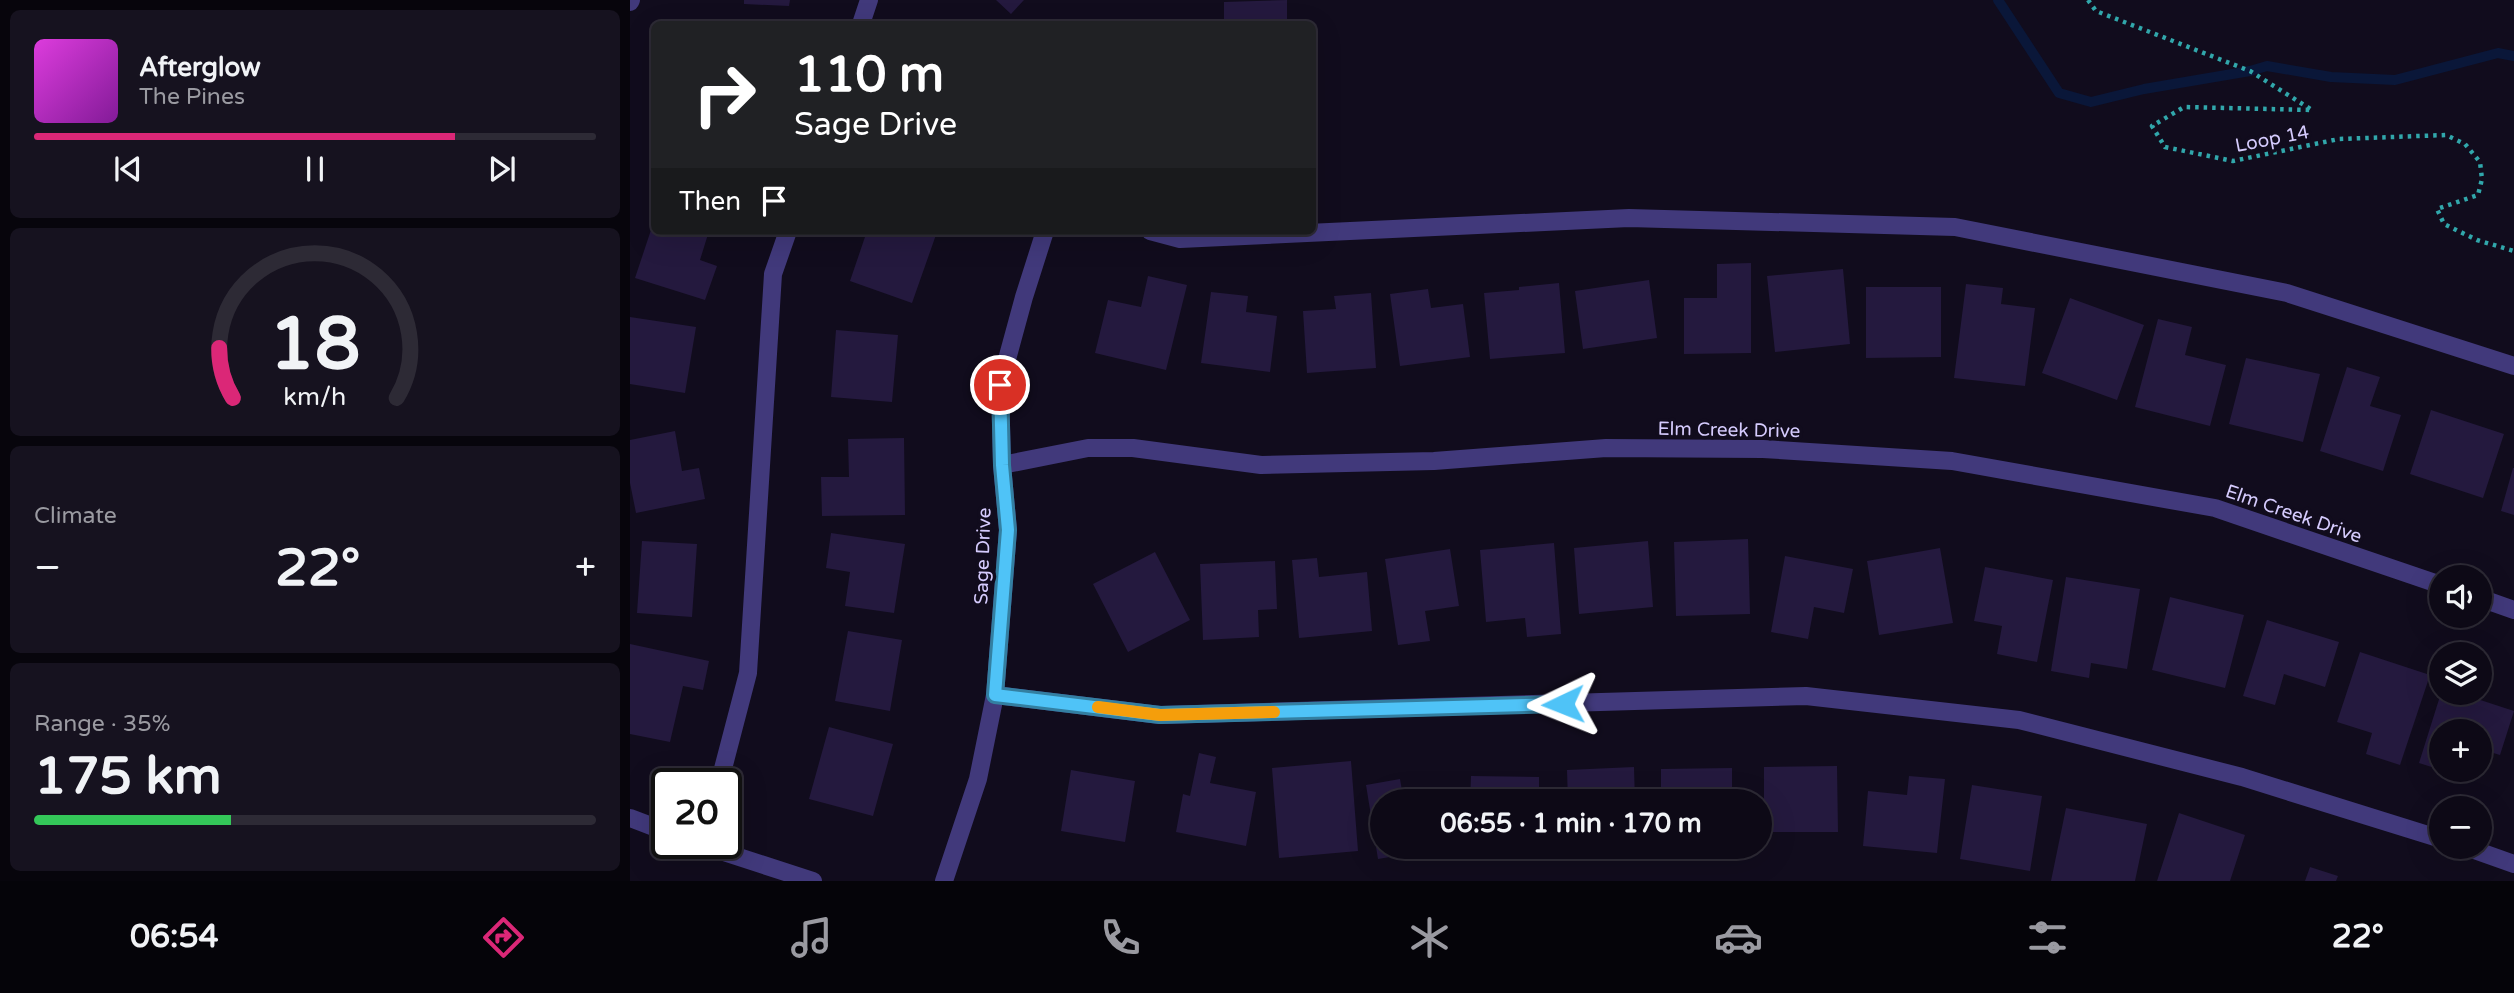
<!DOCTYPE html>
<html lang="en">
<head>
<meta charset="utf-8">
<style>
  :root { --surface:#0d0916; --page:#16121f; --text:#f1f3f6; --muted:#9a9aa1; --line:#2d2a35; --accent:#db2777 }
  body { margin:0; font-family:"Varela Round",sans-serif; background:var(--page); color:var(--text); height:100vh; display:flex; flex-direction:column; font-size:26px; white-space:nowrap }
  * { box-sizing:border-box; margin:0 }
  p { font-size:23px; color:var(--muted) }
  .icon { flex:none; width:38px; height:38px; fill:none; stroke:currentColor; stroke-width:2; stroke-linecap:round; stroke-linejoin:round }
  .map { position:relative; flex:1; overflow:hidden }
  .panel { display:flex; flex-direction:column; gap:10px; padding:10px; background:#07050c; width:630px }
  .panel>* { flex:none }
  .banner { position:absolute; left:21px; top:21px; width:665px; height:214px; border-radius:10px; box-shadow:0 7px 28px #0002,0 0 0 2px var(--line); background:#202124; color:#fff; overflow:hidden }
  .buttons { position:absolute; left:1799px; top:565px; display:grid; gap:14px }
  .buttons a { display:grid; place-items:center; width:63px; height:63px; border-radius:50%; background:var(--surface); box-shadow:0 7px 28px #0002,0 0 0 2px var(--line); font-size:35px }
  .speed { position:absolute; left:21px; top:768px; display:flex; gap:14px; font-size:35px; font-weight:700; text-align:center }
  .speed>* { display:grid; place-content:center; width:91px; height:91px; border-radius:50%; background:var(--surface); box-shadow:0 7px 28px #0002,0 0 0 2px var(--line); line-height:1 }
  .speed .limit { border:4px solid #111; border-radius:10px; background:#fff; color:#111 }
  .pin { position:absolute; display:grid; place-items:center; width:60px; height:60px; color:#fff; margin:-30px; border:4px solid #fff; border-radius:50%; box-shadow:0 2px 7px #0007 }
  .me { position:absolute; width:77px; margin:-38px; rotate:268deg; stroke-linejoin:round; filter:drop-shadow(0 0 5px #0008) }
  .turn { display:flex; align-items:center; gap:24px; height:147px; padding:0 28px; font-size:32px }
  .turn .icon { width:91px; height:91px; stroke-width:2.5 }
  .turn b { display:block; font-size:49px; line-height:60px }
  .then { display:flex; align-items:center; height:66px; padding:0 28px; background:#0003; gap:14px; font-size:26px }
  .big { font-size:52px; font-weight:700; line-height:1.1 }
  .panel .card { flex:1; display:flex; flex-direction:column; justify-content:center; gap:10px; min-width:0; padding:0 24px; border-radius:10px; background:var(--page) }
  .panel .dial { align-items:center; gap:0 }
  .dial svg { height:182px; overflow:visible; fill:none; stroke:var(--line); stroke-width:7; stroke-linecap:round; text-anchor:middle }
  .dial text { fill:var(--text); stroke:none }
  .song { display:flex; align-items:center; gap:21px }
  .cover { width:84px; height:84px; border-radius:10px; background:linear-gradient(135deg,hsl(300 70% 55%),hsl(290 70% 35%)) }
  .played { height:7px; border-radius:4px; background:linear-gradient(90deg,var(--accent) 75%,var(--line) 75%) }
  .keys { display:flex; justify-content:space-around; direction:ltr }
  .heat { display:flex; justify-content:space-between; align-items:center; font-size:38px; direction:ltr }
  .charge { height:10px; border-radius:5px; background:linear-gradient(90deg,#34c759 35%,var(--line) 0) }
  .trip { position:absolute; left:740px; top:789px; width:402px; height:70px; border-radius:35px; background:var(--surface); box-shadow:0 7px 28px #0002,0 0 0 2px var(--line); font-weight:700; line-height:70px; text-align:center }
  .tabs { display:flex; height:112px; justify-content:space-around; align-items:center; background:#050409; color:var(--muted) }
  .tabs .icon { width:49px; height:49px }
  .tabs .active { color:var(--accent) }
  .tabs b { font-size:32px; color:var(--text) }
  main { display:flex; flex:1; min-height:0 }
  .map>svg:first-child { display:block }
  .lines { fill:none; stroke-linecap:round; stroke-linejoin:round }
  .stream { stroke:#0a1739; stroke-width:10 }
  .building { fill:#24193e }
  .path { stroke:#31a7ab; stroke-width:4.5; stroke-dasharray:3.5 5; stroke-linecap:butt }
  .minor { stroke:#41397b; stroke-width:18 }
  .route-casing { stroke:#337fa1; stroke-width:18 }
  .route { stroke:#4fc3f7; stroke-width:12 }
  .slow { stroke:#f59e0b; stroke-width:12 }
  .labels { text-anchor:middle; stroke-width:7; stroke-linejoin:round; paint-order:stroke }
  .street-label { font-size:19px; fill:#d5cbfd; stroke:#110c1d }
</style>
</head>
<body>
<main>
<section class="panel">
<div class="card">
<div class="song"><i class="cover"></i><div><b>Afterglow</b><p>The Pines</p></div></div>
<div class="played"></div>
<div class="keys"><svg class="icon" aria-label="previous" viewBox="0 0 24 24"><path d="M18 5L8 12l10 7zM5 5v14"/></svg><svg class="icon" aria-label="pause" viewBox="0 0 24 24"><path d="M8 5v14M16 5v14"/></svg><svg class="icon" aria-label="next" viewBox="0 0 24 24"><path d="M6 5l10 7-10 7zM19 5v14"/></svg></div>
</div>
<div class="card dial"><svg viewBox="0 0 100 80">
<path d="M14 69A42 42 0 1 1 86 69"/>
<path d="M14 69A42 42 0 0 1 8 47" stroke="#db2777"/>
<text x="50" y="56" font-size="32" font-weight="700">18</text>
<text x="50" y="72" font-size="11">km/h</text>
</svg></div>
<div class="card"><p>Climate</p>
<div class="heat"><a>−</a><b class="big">22°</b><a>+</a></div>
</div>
<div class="card"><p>Range · 35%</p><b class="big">175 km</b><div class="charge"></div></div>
</section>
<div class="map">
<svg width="1884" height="881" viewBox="0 0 1884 881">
  <rect width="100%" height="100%" fill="#110c1d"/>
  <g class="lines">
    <!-- stream -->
    <path class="stream" d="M1368,0L1429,93L1461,102L1514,89L1620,71L1637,66L1701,77L1765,80L1868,53L1884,56"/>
  </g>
  <!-- building -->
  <path class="building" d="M114,0H160L159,6L114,4Z
    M366,0H394L381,14Z
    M657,0V24H594V2Z
    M24,221V231H79L70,260L87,266L75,300L5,278Z
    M237,231L307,232L282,303L220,281Z
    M1121,263V353L1054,354V298H1087V264Z
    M1213,269L1220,344L1145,352L1137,276Z
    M518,276L557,285L536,370L465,353L478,300L511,307Z
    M1019,280L1027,338L953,349L945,291Z
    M929,283L935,353L860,359L854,293L889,290V287Z
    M1336,284L1373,288L1371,304L1405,308L1395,386L1324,378Z
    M1236,287H1311V357L1236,358Z
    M798,289L801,308L833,304L840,357L770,366L760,294Z
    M581,292L618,296L616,312L647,316L640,372L571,363Z
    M741,293L746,368L677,373L673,311L706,309L704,296Z
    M1440,298L1514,325L1487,400L1412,373Z
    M0,317L66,327L55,393L0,384Z
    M1528,319L1562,327L1555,355L1596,365L1580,426L1505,407Z
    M206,330L268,335L262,402L201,397Z
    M1616,358L1690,374L1673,442L1599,424Z
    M1717,367L1750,377L1740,406L1771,415L1753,471L1690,451Z
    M1801,410L1874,434L1853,498L1780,474Z
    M45,431L52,471L69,468L75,499L6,513L0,483V440Z
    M274,438L275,515L192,516L191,477H219L218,439Z
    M1883,468H1884V515L1871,511Z
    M201,533L275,544L264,613L215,606L220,572L196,568Z
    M1118,539L1120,614L1046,616L1044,542Z
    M12,541L67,544L62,617L7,613Z
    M1018,541L1023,607L949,614L944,548Z
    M924,543L931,634L897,637L895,618L856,622L850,550Z
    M1310,548L1323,623L1249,635L1237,561Z
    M820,549L829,606L795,611L800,641L768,645L755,559Z
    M525,552L560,620L498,652L463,584Z
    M1155,556L1223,569L1214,613L1184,607L1178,639L1141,632Z
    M687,558L689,577L737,572L742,631L669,638L662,560Z
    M645,561L647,609L628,610L629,637L573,640L570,564Z
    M1355,567L1423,580L1407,662L1367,654L1372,626L1344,621Z
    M1436,577L1510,589L1497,669L1461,663L1459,678L1421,671Z
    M1540,597L1614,615L1595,688L1522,670Z
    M1637,620L1709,642L1695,687L1654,674L1645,705L1613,696Z
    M218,631L272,640L260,711L205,701Z
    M0,644L79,661L73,690L53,686L40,742L0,734Z
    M1730,652L1800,675L1770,765L1736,754L1742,733L1707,722Z
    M1811,693H1829L1884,711L1870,755L1850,749V732H1811V770L1789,763Z
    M199,727L263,744L243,816L179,799Z
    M569,753L586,757L580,783L626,792L616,846L546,832L553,794L560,796Z
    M721,761L728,851L649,858L642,768Z
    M1207,766L1208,832H1134V767Z
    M1004,767L1005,802H938L937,770Z
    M1102,768V802H1031V769Z
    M441,770L505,781L495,842L431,831Z
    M841,776L909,777V802H840Z
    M1279,776L1315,779L1307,853L1233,846L1238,791L1277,795Z
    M770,779L774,802H752V847L813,848L748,859L736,785Z
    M1342,785L1412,796L1400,871L1330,859Z
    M1436,808L1517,824L1505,881H1421Z
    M1549,813L1615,835L1600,881H1527Z
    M1680,867L1708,876L1706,881H1675Z"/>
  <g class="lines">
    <!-- path -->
    <path class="path" d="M1458,0L1466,11L1620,71L1682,110L1554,107L1522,126L1535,147L1603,161L1709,139L1816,135L1835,144L1850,162L1852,179L1848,195L1807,209L1814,224L1847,240L1884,251"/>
    <!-- minor -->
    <path class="minor" d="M0,2L1,0
      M231,24L239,0
      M520,231L550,239L999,218L1325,227L1657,293L1884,366
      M372,465L458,448H503L631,465L804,461L976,448L1133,449L1322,461L1585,508L1811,585
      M1850,598L1884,610
      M365,695L530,715L1176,696L1389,720L1612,777L1811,839
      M89,784L118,673L143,274L158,231
      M0,818L37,832
      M69,844L183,881
      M1836,847L1884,864
      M314,881L348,779L365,695L378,530L372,465L370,385L394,297L415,231"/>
  </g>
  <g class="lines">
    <defs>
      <path id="route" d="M370,385L372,465L378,530L365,695L530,715L933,704"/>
    </defs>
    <!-- route casing -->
    <use href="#route" class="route-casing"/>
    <!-- route -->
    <use href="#route" class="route"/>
    <!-- slow -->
    <path class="slow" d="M468,707L530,715L644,712"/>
  </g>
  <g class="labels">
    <!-- street labels -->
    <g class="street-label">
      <text transform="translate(1642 138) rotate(-11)" y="7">Loop 14</text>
      <text transform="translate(1099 429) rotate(1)" y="7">Elm Creek Drive</text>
      <text transform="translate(1664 513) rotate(19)" y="7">Elm Creek Drive</text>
      <text transform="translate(352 556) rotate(-88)" y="7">Sage Drive</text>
    </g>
  </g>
</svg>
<div class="buttons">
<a><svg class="icon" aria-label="sound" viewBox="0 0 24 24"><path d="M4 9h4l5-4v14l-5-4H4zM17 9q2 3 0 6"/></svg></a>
<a><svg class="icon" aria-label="layers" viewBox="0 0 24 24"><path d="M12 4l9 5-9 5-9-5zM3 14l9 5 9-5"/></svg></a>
<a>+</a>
<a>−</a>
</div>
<div class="speed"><div class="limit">20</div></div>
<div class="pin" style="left:370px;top:385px;background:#d93025"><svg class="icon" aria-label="arrive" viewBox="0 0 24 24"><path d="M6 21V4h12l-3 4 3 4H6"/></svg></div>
<svg class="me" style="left:933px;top:704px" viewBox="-20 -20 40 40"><path d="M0-17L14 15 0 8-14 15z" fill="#4fc3f7" stroke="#fff" stroke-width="4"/></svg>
<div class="trip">06:55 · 1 min · 170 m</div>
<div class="banner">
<div class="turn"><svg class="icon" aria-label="right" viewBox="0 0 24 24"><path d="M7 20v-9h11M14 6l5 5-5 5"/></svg><div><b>110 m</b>Sage Drive</div></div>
<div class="then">Then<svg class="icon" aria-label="arrive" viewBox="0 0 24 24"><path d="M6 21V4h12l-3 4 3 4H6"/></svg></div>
</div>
</div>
</main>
<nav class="tabs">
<b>06:54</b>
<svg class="icon active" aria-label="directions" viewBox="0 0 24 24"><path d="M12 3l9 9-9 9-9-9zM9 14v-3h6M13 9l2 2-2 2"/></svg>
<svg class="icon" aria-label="music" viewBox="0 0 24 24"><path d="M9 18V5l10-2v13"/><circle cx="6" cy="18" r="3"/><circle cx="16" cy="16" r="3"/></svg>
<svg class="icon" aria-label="phone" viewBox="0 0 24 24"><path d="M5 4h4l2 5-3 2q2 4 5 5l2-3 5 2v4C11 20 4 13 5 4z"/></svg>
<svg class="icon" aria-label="climate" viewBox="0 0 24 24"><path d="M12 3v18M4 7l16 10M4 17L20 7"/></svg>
<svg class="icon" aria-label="car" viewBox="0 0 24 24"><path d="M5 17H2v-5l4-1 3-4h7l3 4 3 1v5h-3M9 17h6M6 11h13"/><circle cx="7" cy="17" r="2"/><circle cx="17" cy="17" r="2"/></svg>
<svg class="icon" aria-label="filters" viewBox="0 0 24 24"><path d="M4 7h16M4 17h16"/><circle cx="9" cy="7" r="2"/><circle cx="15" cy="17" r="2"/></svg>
<b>22°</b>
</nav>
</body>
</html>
